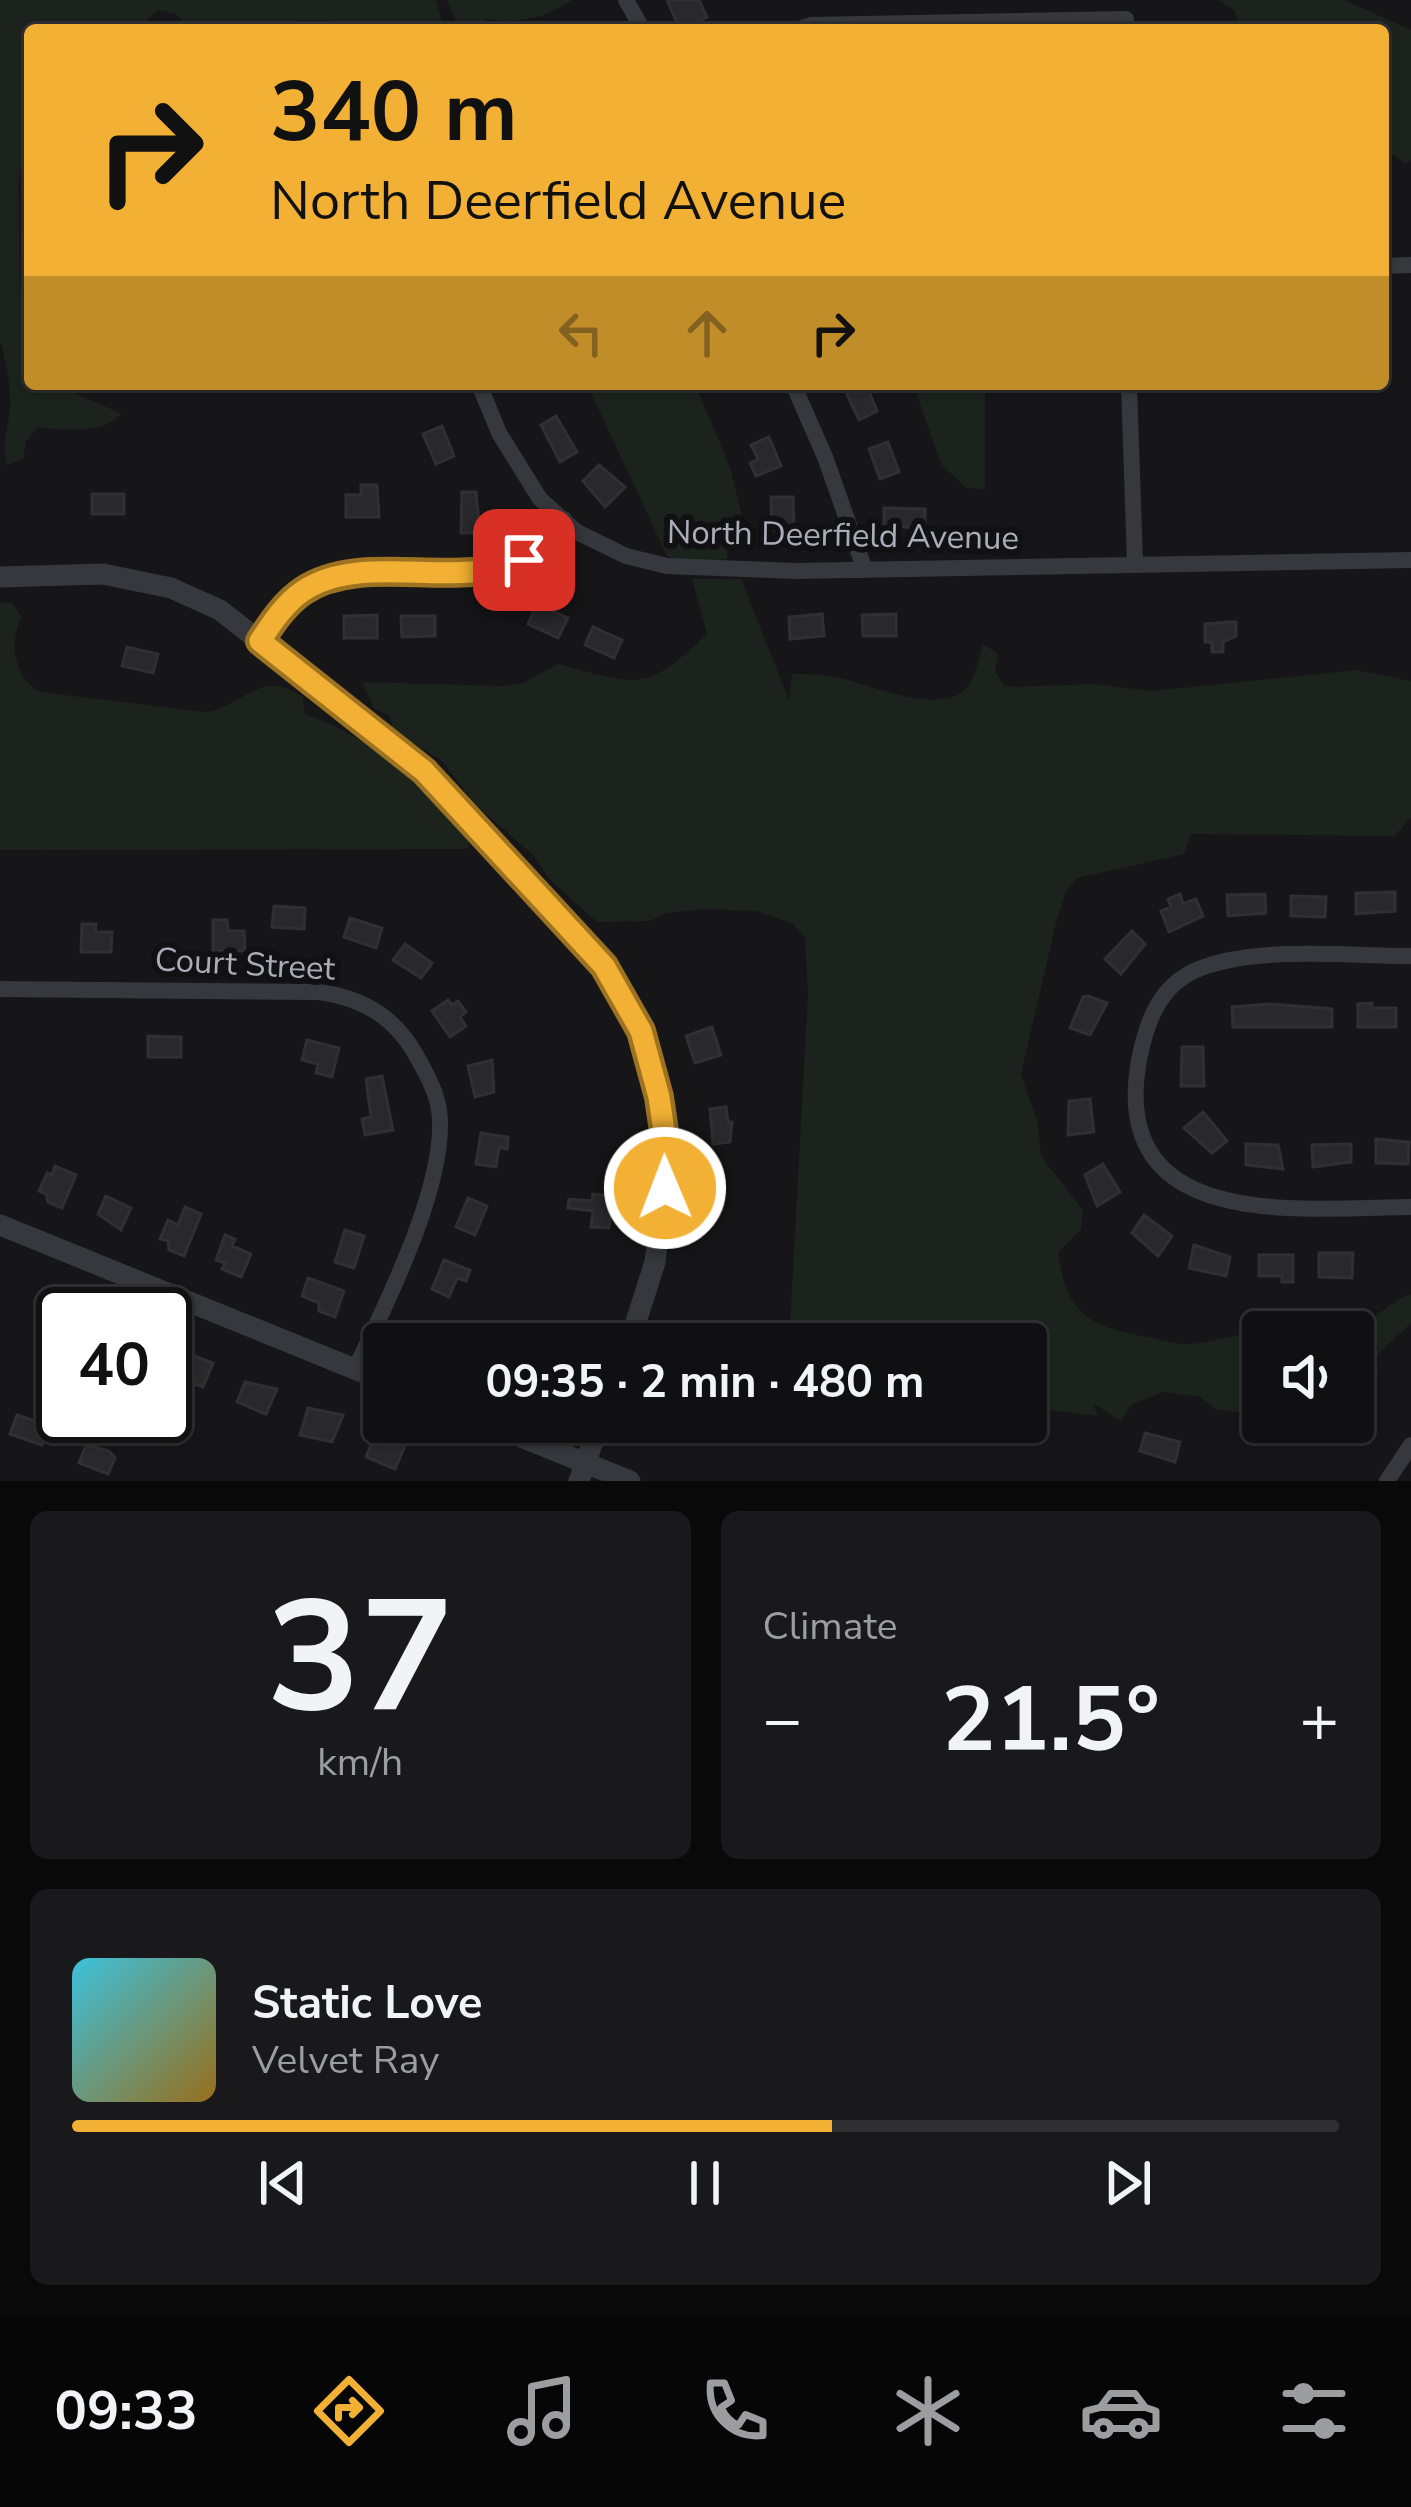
<!DOCTYPE html>
<html lang="en">
<head>
<meta charset="utf-8">
<style>
  :root { --surface:#101012; --page:#19191b; --text:#f1f3f6; --muted:#9c9d9f; --line:#303032; --accent:#f2b134 }
  body { margin:0; font-family:"Nunito Sans",sans-serif; background:var(--page); color:var(--text); height:100vh; display:flex; flex-direction:column; font-size:45px; white-space:nowrap }
  * { box-sizing:border-box; margin:0 }
  p { font-size:39px; color:var(--muted) }
  .icon { flex:none; width:66px; height:66px; fill:none; stroke:currentColor; stroke-width:2; stroke-linecap:round; stroke-linejoin:round }
  .map { position:relative; height:1481px; overflow:hidden }
  .details { display:flex; flex-direction:column; gap:30px; padding:30px; background:#09090a; flex:1 }
  .details>* { flex:none }
  .guide { position:absolute; left:24px; top:24px; width:1365px; height:366px; border-radius:12px; box-shadow:0 3px 9px #0004,0 0 0 3px var(--line); background:#f2b134; color:#111; overflow:hidden }
  .controls { position:absolute; left:1242px; top:1311px; display:grid; gap:24px }
  .controls a { display:grid; place-items:center; width:132px; height:132px; border-radius:12px; background:var(--surface); box-shadow:0 3px 9px #0004,0 0 0 3px var(--line); font-size:60px }
  .speed { position:absolute; left:36px; top:1287px; display:flex; gap:24px; font-size:60px; font-weight:700; text-align:center }
  .speed>* { display:grid; place-content:center; width:156px; height:156px; border-radius:50%; background:var(--surface); box-shadow:0 3px 9px #0004,0 0 0 3px var(--line); line-height:1 }
  .speed .limit { border:6px solid #111; border-radius:18px; background:#fff; color:#111 }
  .pin { position:absolute; display:grid; place-items:center; width:102px; height:102px; color:#fff; margin:-51px; border-radius:24px; box-shadow:0 6px 18px #0006 }
  .me { position:absolute; width:132px; margin:-66px; rotate:359deg; stroke-linejoin:round; filter:drop-shadow(0 0 9px #0008) }
  .turn { display:flex; align-items:center; gap:42px; height:252px; padding:0 48px; font-size:54px }
  .turn .icon { width:156px; height:156px; stroke-width:2.5 }
  .turn b { display:block; font-size:84px; line-height:102px }
  .lanes { display:flex; align-items:center; height:114px; padding:0 48px; background:#0003; justify-content:center; gap:60px; direction:ltr }
  .lanes .off { opacity:.35 }
  .big { font-size:90px; font-weight:700; line-height:1.1 }
  .details .widget { flex:1; display:flex; flex-direction:column; justify-content:center; gap:18px; min-width:0; padding:0 42px; border-radius:18px; background:var(--page) }
  .details .dial { align-items:center; gap:0 }
  .dial b { font-size:156px; line-height:1 }
  .song { display:flex; align-items:center; gap:36px }
  .cover { width:144px; height:144px; border-radius:18px; background:linear-gradient(135deg,hsl(190 70% 55%),hsl(40 70% 35%)) }
  .played { height:12px; border-radius:6px; background:linear-gradient(90deg,var(--accent) 60%,var(--line) 60%) }
  .keys { display:flex; justify-content:space-around; direction:ltr }
  .heat { display:flex; justify-content:space-between; align-items:center; font-size:66px; direction:ltr }
  .details .tiles { flex:1; display:grid; gap:30px; grid-template-columns:1fr 1fr }
  .widget:last-child { grid-column:span 2 }
  .trip { position:absolute; left:363px; top:1323px; width:684px; height:120px; border-radius:12px; background:var(--surface); box-shadow:0 3px 9px #0004,0 0 0 3px var(--line); font-weight:700; line-height:120px; text-align:center }
  .dock { display:flex; height:192px; justify-content:space-around; align-items:center; background:#060607; color:var(--muted) }
  .dock .icon { width:84px; height:84px }
  .dock .on { color:var(--accent) }
  .dock b { font-size:54px; color:var(--text) }
  .map>svg:first-child { display:block }
  .green { fill:#1c231d }
  .building { fill:#29292c; stroke:#303034; stroke-width:3 }
  .lines { fill:none; stroke-linecap:round; stroke-linejoin:round }
  .minor { stroke:#37383d; stroke-width:16 }
  .tertiary { stroke:#37383d; stroke-width:21 }
  .route-casing { stroke:#9d7322; stroke-width:30 }
  .route { stroke:#f2b134; stroke-width:21 }
  .labels { text-anchor:middle; stroke-width:12; stroke-linejoin:round; paint-order:stroke }
  .street-label { font-size:33px; fill:#a8adb8; stroke:#111113 }
</style>
</head>
<body>
<div class="map">
<svg width="1411" height="1481" viewBox="0 0 1411 1481">
  <rect width="100%" height="100%" fill="#161618"/>
  <!-- green -->
  <path class="green" d="M0,0H436L443,26L441,30H342L331,20H296L270,30H190L176,14L158,10L136,30H30V96L19,182L20,287L30,320V384H54L122,414C97,436 70,429 38,428L26,441L23,459L7,465C1,443 8,430 10,408C11,384 6,362 0,340Z
    M447,0H572C543,20 520,23 485,19L489,30H460Z
    M1218,0H1344L1411,30V160L1405,163L1383,149V30H1240L1235,11Z
    M587,384H695L730,467L748,540L728,546L727,559L679,562L667,556Z
    M913,384H985V489L966,488L941,464Z
    M692,579H741L789,700L792,674C804,674 817,674 830,676C862,681 927,712 959,694C975,684 978,661 983,644L998,654L995,672L1005,687L1094,684L1153,691L1356,670L1411,681V818L1394,836L1191,834L1184,854L1077,878L1066,892L1056,923L1021,1074L1038,1124L1041,1156L1083,1211L1081,1229L1058,1253C1067,1313 1086,1325 1142,1336C1156,1338 1174,1345 1189,1344C1215,1343 1236,1332 1263,1335V1415L1215,1409L1200,1397L1163,1392L1131,1405L1121,1421L1093,1403L1098,1416L1032,1408L1026,1404V1344H789L808,994L805,938L793,924L756,911L702,909L666,913L650,921L597,922L550,880L533,855L476,805L441,760L393,731L390,716L374,708L362,682L504,686L523,683L558,664C638,685 645,694 707,634Z
    M0,602L12,603L22,617C8,643 14,677 40,692L204,712C245,708 257,667 303,697L305,714C374,738 423,785 472,838L467,849L0,850Z
    M1411,1294V1323L1376,1356L1378,1372L1372,1389L1353,1392V1332H1341C1372,1326 1385,1303 1411,1294Z"/>
  <!-- building -->
  <path class="building" d="M667,0H699L707,17L680,30Z
    M860,384H866L877,411L859,420L845,390Z
    M556,416L577,452L560,462L541,425Z
    M442,426L454,456L436,464L423,434Z
    M769,437L781,466L756,476L750,463L758,459L751,445Z
    M888,442L899,472L880,479L869,449Z
    M599,465L625,487L605,507L583,481Z
    M361,485H377L379,517H346V495H361Z
    M462,492H476L480,533H461Z
    M92,494H124V514H92Z
    M771,497H793L794,530H772Z
    M884,508L925,509V529L884,525Z
    M537,604L568,618L558,638L528,624Z
    M822,614L824,636L790,639L789,617Z
    M896,614V636H863L862,615Z
    M377,615V638H344V616Z
    M401,616H435V636L402,637Z
    M1229,622H1236V636L1223,642V652H1212V642H1205V624Z
    M593,627L622,640L614,658L585,645Z
    M127,647L158,654L153,673L122,666Z
    M1395,892V911L1356,914V893Z
    M1180,894L1183,904L1196,899L1203,916L1169,932L1161,911L1171,907L1168,899Z
    M1265,894L1266,913L1228,916L1227,895Z
    M1291,896L1326,897L1325,917L1291,916Z
    M274,906L305,908L304,929L272,927Z
    M350,918L382,928L376,948L344,937Z
    M213,920H227L228,931H244L245,951H213Z
    M82,924H96L95,932H112L111,952H81Z
    M1132,931L1145,944L1121,974L1105,959Z
    M405,944L432,963L421,978L393,960Z
    M1088,996L1107,1003L1090,1035L1070,1028L1083,997Z
    M448,1000L452,1005L458,1001L466,1012L460,1017L466,1026L450,1037L432,1011Z
    M1372,1003V1008H1396V1027H1358V1004Z
    M1271,1004L1332,1009V1027H1233L1232,1007Z
    M712,1027L721,1055L695,1063L686,1036Z
    M148,1036L181,1037V1057H148Z
    M307,1040L339,1048L332,1077L316,1073L318,1064L302,1060Z
    M1182,1047H1203L1204,1086H1181Z
    M492,1060L494,1092L475,1097L468,1066Z
    M382,1076L393,1130L365,1135L362,1119L371,1117L366,1079Z
    M1090,1099L1094,1132L1068,1135L1069,1101Z
    M726,1107L728,1122H732L730,1142L713,1144L710,1109Z
    M1203,1112L1227,1141L1212,1153L1184,1128Z
    M481,1133L508,1137L507,1149L499,1147L496,1167L476,1164Z
    M1376,1139L1409,1142L1408,1164L1376,1163Z
    M1246,1144L1278,1145L1283,1169L1246,1165Z
    M1351,1144V1162L1313,1167L1312,1145Z
    M1103,1164L1120,1192L1097,1206L1085,1175Z
    M55,1166L76,1175L62,1208L48,1202L46,1194L39,1191L47,1173L52,1175Z
    M593,1194L612,1196L609,1228L591,1227L593,1211L568,1208L569,1199L592,1201Z
    M106,1196L131,1208L121,1230L98,1214Z
    M468,1198L487,1206L475,1235L456,1227Z
    M185,1207L201,1214L184,1256L169,1250L168,1241L160,1239L168,1220L178,1225Z
    M1144,1215L1172,1236L1158,1256L1132,1233Z
    M345,1230L364,1236L354,1268L335,1262Z
    M225,1235L235,1239L232,1246L251,1254L241,1277L222,1269L225,1263L216,1260Z
    M1194,1245L1230,1257L1226,1276L1189,1268Z
    M1319,1253H1353L1352,1278L1319,1277Z
    M1259,1255H1293V1282H1282V1276H1259Z
    M444,1260L470,1270L466,1281L457,1278L449,1297L432,1289Z
    M308,1278L344,1291L335,1317L319,1311V1303L302,1296Z
    M192,1355L213,1363L203,1387L175,1378L181,1356L190,1360Z
    M245,1382L277,1389L266,1414L237,1402Z
    M308,1408L343,1415L332,1442L300,1435Z
    M17,1415L49,1426L42,1445L10,1434Z
    M1145,1433L1180,1442L1175,1462L1140,1451Z
    M385,1435L406,1443L395,1469L366,1457L374,1437L383,1440Z
    M86,1445L109,1451L115,1458L108,1474L79,1463Z"/>
  <g class="lines">
    <!-- minor -->
    <path class="minor" d="M626,0L643,30
      M796,30L811,25L1126,19
      M1383,266L1411,265
      M479,384L499,433L540,499L577,532L626,556L667,566L796,571L1411,560
      M793,384L825,457L865,570
      M1129,384L1135,563
      M260,641C272,624 284,604 302,592C319,580 343,576 363,576C445,573 509,594 564,519
      M1411,956C1347,956 1252,945 1194,971C1158,988 1146,1024 1139,1060C1108,1233 1300,1208 1411,1207
      M0,989L319,992C362,998 394,1016 416,1055C423,1068 432,1083 436,1097C458,1163 385,1307 355,1369
      M1387,1481L1411,1445"/>
    <!-- tertiary -->
    <path class="tertiary" d="M0,577L103,574L171,588L220,610L424,771L604,966L641,1031L659,1097L667,1159L655,1262L629,1344
      M0,1225L384,1381
      M484,1422L630,1481
      M579,1481L600,1422"/>
  </g>
  <g class="lines">
    <defs>
      <path id="route" d="M524,560C457,591 362,551 303,591C285,603 272,623 260,641L424,771L604,966L641,1031L659,1097L668,1159L665,1188"/>
    </defs>
    <!-- route casing -->
    <use href="#route" class="route-casing"/>
    <!-- route -->
    <use href="#route" class="route"/>
  </g>
  <g class="labels">
    <!-- street labels -->
    <g class="street-label">
      <text transform="translate(843 534) rotate(1)" y="12">North Deerfield Avenue</text>
      <text transform="translate(245 963) rotate(3)" y="12">Court Street</text>
    </g>
  </g>
</svg>
<div class="controls">
<a><svg class="icon" aria-label="sound" viewBox="0 0 24 24"><path d="M4 9h4l5-4v14l-5-4H4zM17 9q2 3 0 6"/></svg></a>
</div>
<div class="speed"><div class="limit">40</div></div>
<div class="pin" style="left:524px;top:560px;background:#d93025"><svg class="icon" aria-label="arrive" viewBox="0 0 24 24"><path d="M6 21V4h12l-3 4 3 4H6"/></svg></div>
<svg class="me" style="left:665px;top:1188px" viewBox="-20 -20 40 40"><circle r="17" fill="#f2b134" stroke="#fff" stroke-width="3"/><path d="M0-11L8 9 0 5-8 9z" fill="#fff"/></svg>
<div class="trip">09:35 · 2 min · 480 m</div>
<div class="guide">
<div class="turn"><svg class="icon" aria-label="right" viewBox="0 0 24 24"><path d="M7 20v-9h11M14 6l5 5-5 5"/></svg><div><b>340 m</b>North Deerfield Avenue</div></div>
<div class="lanes"><svg class="icon off" aria-label="left" viewBox="0 0 24 24"><path d="M17 20v-9H6M10 6l-5 5 5 5"/></svg><svg class="icon off" aria-label="ahead" viewBox="0 0 24 24"><path d="M12 20V5M6 11l6-6 6 6"/></svg><svg class="icon" aria-label="right" viewBox="0 0 24 24"><path d="M7 20v-9h11M14 6l5 5-5 5"/></svg></div>
</div>
</div>
<section class="details">
<div class="tiles">
<div class="widget dial"><b>37</b><p>km/h</p></div>
<div class="widget"><p>Climate</p>
<div class="heat"><a>−</a><b class="big">21.5°</b><a>+</a></div>
</div>
<div class="widget">
<div class="song"><i class="cover"></i><div><b>Static Love</b><p>Velvet Ray</p></div></div>
<div class="played"></div>
<div class="keys"><svg class="icon" aria-label="previous" viewBox="0 0 24 24"><path d="M18 5L8 12l10 7zM5 5v14"/></svg><svg class="icon" aria-label="pause" viewBox="0 0 24 24"><path d="M8 5v14M16 5v14"/></svg><svg class="icon" aria-label="next" viewBox="0 0 24 24"><path d="M6 5l10 7-10 7zM19 5v14"/></svg></div>
</div>
</div>
</section>
<nav class="dock">
<b>09:33</b>
<svg class="icon on" aria-label="directions" viewBox="0 0 24 24"><path d="M12 3l9 9-9 9-9-9zM9 14v-3h6M13 9l2 2-2 2"/></svg>
<svg class="icon" aria-label="music" viewBox="0 0 24 24"><path d="M9 18V5l10-2v13"/><circle cx="6" cy="18" r="3"/><circle cx="16" cy="16" r="3"/></svg>
<svg class="icon" aria-label="phone" viewBox="0 0 24 24"><path d="M5 4h4l2 5-3 2q2 4 5 5l2-3 5 2v4C11 20 4 13 5 4z"/></svg>
<svg class="icon" aria-label="climate" viewBox="0 0 24 24"><path d="M12 3v18M4 7l16 10M4 17L20 7"/></svg>
<svg class="icon" aria-label="car" viewBox="0 0 24 24"><path d="M5 17H2v-5l4-1 3-4h7l3 4 3 1v5h-3M9 17h6M6 11h13"/><circle cx="7" cy="17" r="2"/><circle cx="17" cy="17" r="2"/></svg>
<svg class="icon" aria-label="filters" viewBox="0 0 24 24"><path d="M4 7h16M4 17h16"/><circle cx="9" cy="7" r="2"/><circle cx="15" cy="17" r="2"/></svg>
</nav>
</body>
</html>
